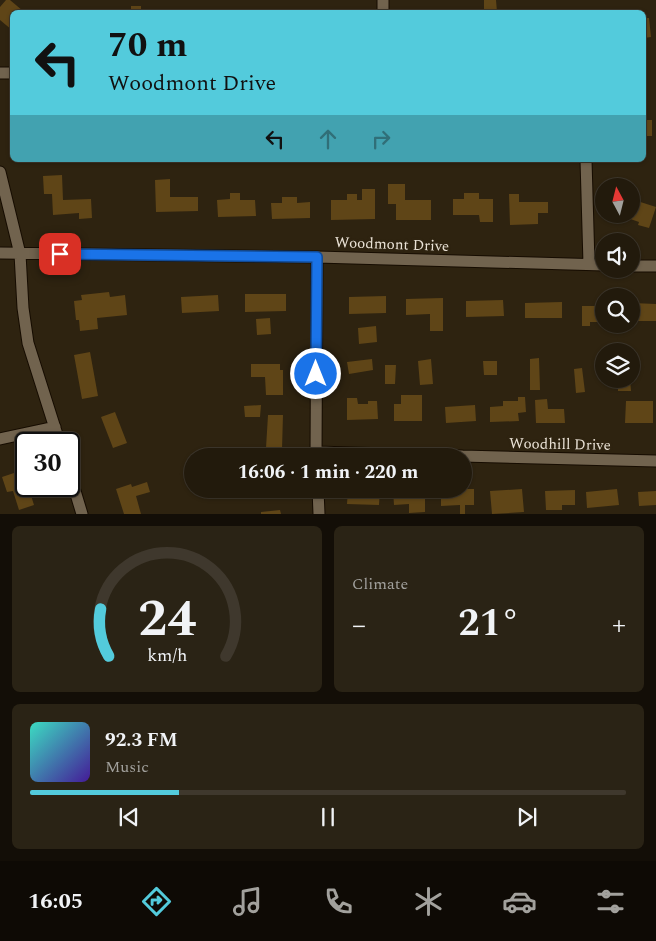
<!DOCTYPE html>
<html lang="en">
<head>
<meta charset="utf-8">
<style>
  :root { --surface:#221a0c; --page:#2a2315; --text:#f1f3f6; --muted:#a2a19d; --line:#3f382d; --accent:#53cbdc }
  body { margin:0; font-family:Spectral,serif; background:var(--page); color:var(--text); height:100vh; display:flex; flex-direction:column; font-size:19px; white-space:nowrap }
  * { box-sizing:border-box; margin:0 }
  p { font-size:16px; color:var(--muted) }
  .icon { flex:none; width:28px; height:28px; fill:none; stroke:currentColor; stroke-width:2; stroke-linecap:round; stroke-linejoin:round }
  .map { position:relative; height:514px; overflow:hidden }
  .side { display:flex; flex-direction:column; gap:12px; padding:12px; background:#130e07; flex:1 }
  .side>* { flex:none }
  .top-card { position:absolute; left:10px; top:10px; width:636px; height:152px; border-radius:8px; box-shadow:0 1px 4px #0004,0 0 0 1px var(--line); background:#53cbdc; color:#111; overflow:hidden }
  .needle { width:32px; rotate:353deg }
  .fabs { position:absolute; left:595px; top:178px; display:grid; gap:10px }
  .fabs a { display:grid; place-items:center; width:45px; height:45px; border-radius:50%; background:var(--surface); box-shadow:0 1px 4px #0004,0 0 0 1px var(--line); font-size:25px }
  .speed { position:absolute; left:15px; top:432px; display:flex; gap:10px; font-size:25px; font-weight:700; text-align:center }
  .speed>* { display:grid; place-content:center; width:65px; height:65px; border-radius:50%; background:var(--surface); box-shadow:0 1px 4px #0004,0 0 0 1px var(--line); line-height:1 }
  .speed .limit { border:2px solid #111; border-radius:8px; background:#fff; color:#111 }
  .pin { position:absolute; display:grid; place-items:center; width:42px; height:42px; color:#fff; margin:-21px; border-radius:10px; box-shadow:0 2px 8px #0006 }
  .me { position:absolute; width:55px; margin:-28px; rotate:0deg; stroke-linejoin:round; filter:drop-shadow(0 0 4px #0008) }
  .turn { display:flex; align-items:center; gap:18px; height:105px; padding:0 15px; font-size:22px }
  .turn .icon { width:65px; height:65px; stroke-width:2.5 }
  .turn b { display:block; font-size:35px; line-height:42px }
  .lanes { display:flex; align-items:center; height:48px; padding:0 15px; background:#0003; justify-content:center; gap:25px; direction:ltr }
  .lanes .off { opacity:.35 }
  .big { font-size:38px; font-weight:700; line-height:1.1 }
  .side .card { flex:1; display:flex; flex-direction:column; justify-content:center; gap:8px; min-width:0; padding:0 18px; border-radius:8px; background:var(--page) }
  .side .dial { align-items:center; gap:0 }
  .dial svg { height:130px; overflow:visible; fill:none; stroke:var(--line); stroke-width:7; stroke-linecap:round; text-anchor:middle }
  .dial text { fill:var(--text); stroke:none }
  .song { display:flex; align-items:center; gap:15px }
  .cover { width:60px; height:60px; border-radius:8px; background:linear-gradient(135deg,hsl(170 70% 55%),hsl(260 70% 35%)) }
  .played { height:5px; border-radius:2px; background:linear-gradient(90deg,var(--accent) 25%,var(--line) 25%) }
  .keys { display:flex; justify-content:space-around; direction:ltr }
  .heat { display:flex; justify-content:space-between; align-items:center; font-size:28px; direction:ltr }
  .side .tiles { flex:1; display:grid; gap:12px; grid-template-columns:1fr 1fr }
  .card:last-child { grid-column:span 2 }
  .trip { position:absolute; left:184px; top:448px; width:288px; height:50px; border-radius:25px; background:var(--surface); box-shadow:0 1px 4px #0004,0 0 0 1px var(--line); font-weight:700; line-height:50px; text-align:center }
  .tab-bar { display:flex; height:80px; justify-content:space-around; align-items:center; background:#0e0a05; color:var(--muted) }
  .tab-bar .icon { width:35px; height:35px }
  .tab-bar .selected { color:var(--accent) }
  .tab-bar b { font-size:22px; color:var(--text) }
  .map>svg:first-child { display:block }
  .building { fill:#5f4517 }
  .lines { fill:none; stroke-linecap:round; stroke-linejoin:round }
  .street-casing { stroke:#160c00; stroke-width:13 }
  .street { stroke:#71634e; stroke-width:11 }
  .route-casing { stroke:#114b97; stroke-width:12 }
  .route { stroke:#1a73e8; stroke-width:9 }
  .labels { text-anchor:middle; stroke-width:5; stroke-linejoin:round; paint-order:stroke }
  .street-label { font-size:15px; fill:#eae2d6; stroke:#2e2310 }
</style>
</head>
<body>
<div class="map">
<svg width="656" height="514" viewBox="0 0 656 514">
  <rect width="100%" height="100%" fill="#2e2310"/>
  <!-- building -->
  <path class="building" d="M6,0H10L23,11L21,12H12V30L0,20V7Z
    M484,0H496L497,12H484Z
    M131,6H141V12H131Z
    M541,9V12H521V10Z
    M644,18H649L651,37L644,38Z
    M644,120H652V136H644Z
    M62,175L63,200L91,199L92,218L79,219V213L53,215L52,194H44L43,176Z
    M170,179V197H198V211L156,212L155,180Z
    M388,184H405V200H431V220H396V204H388Z
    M362,189H375V219L331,220V200H347V194H357V200H362Z
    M230,193H240V200H255L256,216L218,217L217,200L230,199Z
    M464,193H479V199H493V222H480L479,215H453V199H464Z
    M509,194H519V202H548V213H538V224L510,225Z
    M282,197H297V203L310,202V218L272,219L271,203H282Z
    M631,199L656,207L649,228L638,225L639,222L616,214H631Z
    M109,292L110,297L125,295L127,315L97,318L98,329L80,331L79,320H76L74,301L82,300L81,295Z
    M245,294H286V311L245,312Z
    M218,295L219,311L182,313L181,297Z
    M386,296V313L349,314V297Z
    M443,298V331H430V314L406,315V299Z
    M503,300L504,316L466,317V301Z
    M562,302V318H525V303Z
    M632,303L656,304V321H632Z
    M582,306H604V322H590V326H582Z
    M270,318L271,334L257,335L256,319Z
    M376,326L377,342L359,344L358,328Z
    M90,352L98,396L82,399L74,355Z
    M539,358L540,390H530V359Z
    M372,359L373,370L349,374L347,362Z
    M431,359L433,384L420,385L418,361Z
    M483,361H497V375H484Z
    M251,364H280V370H283V395H266L265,377H251Z
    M385,365H396L395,384H385Z
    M582,368L585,392L576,393L574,369Z
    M618,379H630L631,391H618Z
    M401,395H422V421H394V404H401Z
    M518,397H525L526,412L518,413L519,421L490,422V407L503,406V401H518Z
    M347,398H357L358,404H368V401H377L378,419L347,420Z
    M547,399L548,409H564L565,423H536L535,400Z
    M626,401H653V423H625Z
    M261,405L260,417H245L244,406Z
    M475,405L476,421L446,423L445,407Z
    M115,412L127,443L113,448L101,417Z
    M268,415H283L282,449L266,448Z
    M23,470L26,480V486H28L34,505L19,510L13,491L7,492L2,477Z
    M147,482L150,492L136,496L141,514H124L116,489L131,484L132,487Z
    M264,489H280V494H264Z
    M348,489H380L379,505L347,504Z
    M435,489V499H425V512L409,513V504L394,505L393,490Z
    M441,489H474V505H465V514H460V505L441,506Z
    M522,489L524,512L492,514L490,491Z
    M617,489L619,505L587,508L586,492Z
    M575,490V505H562V510H546L545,491Z
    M656,491V505L639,506L638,492Z
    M280,510L281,514H261V512Z"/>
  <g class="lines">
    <defs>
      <path id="street" d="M383,12V0
        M0,73H12
        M586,160L589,264
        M0,172L20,254L23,308L28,343L60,444
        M0,253L317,257L604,265
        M631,266H656
        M0,439L55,427
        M316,452L462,456
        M316,456L317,257
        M462,456L656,461
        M69,471L82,514
        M318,489L319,514"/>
    </defs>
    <!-- street casing -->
    <use href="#street" class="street-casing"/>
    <!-- street -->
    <use href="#street" class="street"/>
  </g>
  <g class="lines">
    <defs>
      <path id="route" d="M60,254L317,257L316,374"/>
    </defs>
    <!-- route casing -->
    <use href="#route" class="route-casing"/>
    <!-- route -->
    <use href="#route" class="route"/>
  </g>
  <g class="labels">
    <!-- street labels -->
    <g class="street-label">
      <text transform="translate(392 244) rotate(2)" y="5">Woodmont Drive</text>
      <text transform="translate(560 444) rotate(1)" y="5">Woodhill Drive</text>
    </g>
  </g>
</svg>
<div class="fabs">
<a><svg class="needle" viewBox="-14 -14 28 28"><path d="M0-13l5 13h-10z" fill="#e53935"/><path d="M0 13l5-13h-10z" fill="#a2a19d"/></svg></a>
<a><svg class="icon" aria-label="sound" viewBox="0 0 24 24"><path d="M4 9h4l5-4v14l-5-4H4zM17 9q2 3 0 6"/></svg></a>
<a><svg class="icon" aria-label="search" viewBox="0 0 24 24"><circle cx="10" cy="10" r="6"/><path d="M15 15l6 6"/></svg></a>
<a><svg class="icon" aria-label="layers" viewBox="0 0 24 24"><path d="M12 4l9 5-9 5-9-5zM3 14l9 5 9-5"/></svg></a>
</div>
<div class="speed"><div class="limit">30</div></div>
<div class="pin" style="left:60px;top:254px;background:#d93025"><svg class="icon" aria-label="arrive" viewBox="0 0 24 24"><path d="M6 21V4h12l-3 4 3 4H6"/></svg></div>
<svg class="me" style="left:316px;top:374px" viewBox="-20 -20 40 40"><circle r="17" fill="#1a73e8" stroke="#fff" stroke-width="3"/><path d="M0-11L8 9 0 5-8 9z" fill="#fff"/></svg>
<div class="trip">16:06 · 1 min · 220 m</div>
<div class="top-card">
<div class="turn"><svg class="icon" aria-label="left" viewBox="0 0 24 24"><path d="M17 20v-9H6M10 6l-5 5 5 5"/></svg><div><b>70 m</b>Woodmont Drive</div></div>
<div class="lanes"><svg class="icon" aria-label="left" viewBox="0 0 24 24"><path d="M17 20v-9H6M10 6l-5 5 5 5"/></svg><svg class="icon off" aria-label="ahead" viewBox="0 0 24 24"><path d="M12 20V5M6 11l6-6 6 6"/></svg><svg class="icon off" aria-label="right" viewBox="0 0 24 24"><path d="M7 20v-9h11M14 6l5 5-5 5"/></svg></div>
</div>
</div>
<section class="side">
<div class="tiles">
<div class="card dial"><svg viewBox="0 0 100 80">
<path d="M14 69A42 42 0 1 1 86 69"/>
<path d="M14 69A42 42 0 0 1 9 40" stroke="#53cbdc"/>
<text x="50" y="56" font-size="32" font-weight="700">24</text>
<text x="50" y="72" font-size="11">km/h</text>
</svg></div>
<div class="card"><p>Climate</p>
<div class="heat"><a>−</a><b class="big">21°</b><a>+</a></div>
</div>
<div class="card">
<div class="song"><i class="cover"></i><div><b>92.3 FM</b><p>Music</p></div></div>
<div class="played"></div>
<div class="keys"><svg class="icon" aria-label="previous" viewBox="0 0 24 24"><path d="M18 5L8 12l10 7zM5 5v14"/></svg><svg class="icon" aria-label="pause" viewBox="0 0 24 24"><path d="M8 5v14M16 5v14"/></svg><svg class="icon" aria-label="next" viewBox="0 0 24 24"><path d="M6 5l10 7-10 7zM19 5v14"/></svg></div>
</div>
</div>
</section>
<nav class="tab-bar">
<b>16:05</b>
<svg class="icon selected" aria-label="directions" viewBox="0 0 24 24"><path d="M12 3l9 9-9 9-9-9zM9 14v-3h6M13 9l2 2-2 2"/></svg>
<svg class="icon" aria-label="music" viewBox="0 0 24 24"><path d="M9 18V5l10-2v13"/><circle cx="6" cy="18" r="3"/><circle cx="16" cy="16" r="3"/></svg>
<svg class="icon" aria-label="phone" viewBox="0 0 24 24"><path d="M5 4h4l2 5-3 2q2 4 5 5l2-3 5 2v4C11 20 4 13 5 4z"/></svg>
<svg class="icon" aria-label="climate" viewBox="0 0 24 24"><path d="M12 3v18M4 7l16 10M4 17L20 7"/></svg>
<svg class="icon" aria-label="car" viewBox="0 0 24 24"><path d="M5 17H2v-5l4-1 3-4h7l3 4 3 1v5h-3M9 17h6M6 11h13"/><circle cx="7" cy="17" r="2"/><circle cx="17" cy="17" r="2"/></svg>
<svg class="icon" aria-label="filters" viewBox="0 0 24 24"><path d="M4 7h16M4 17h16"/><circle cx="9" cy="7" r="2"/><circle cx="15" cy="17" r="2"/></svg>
</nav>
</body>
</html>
